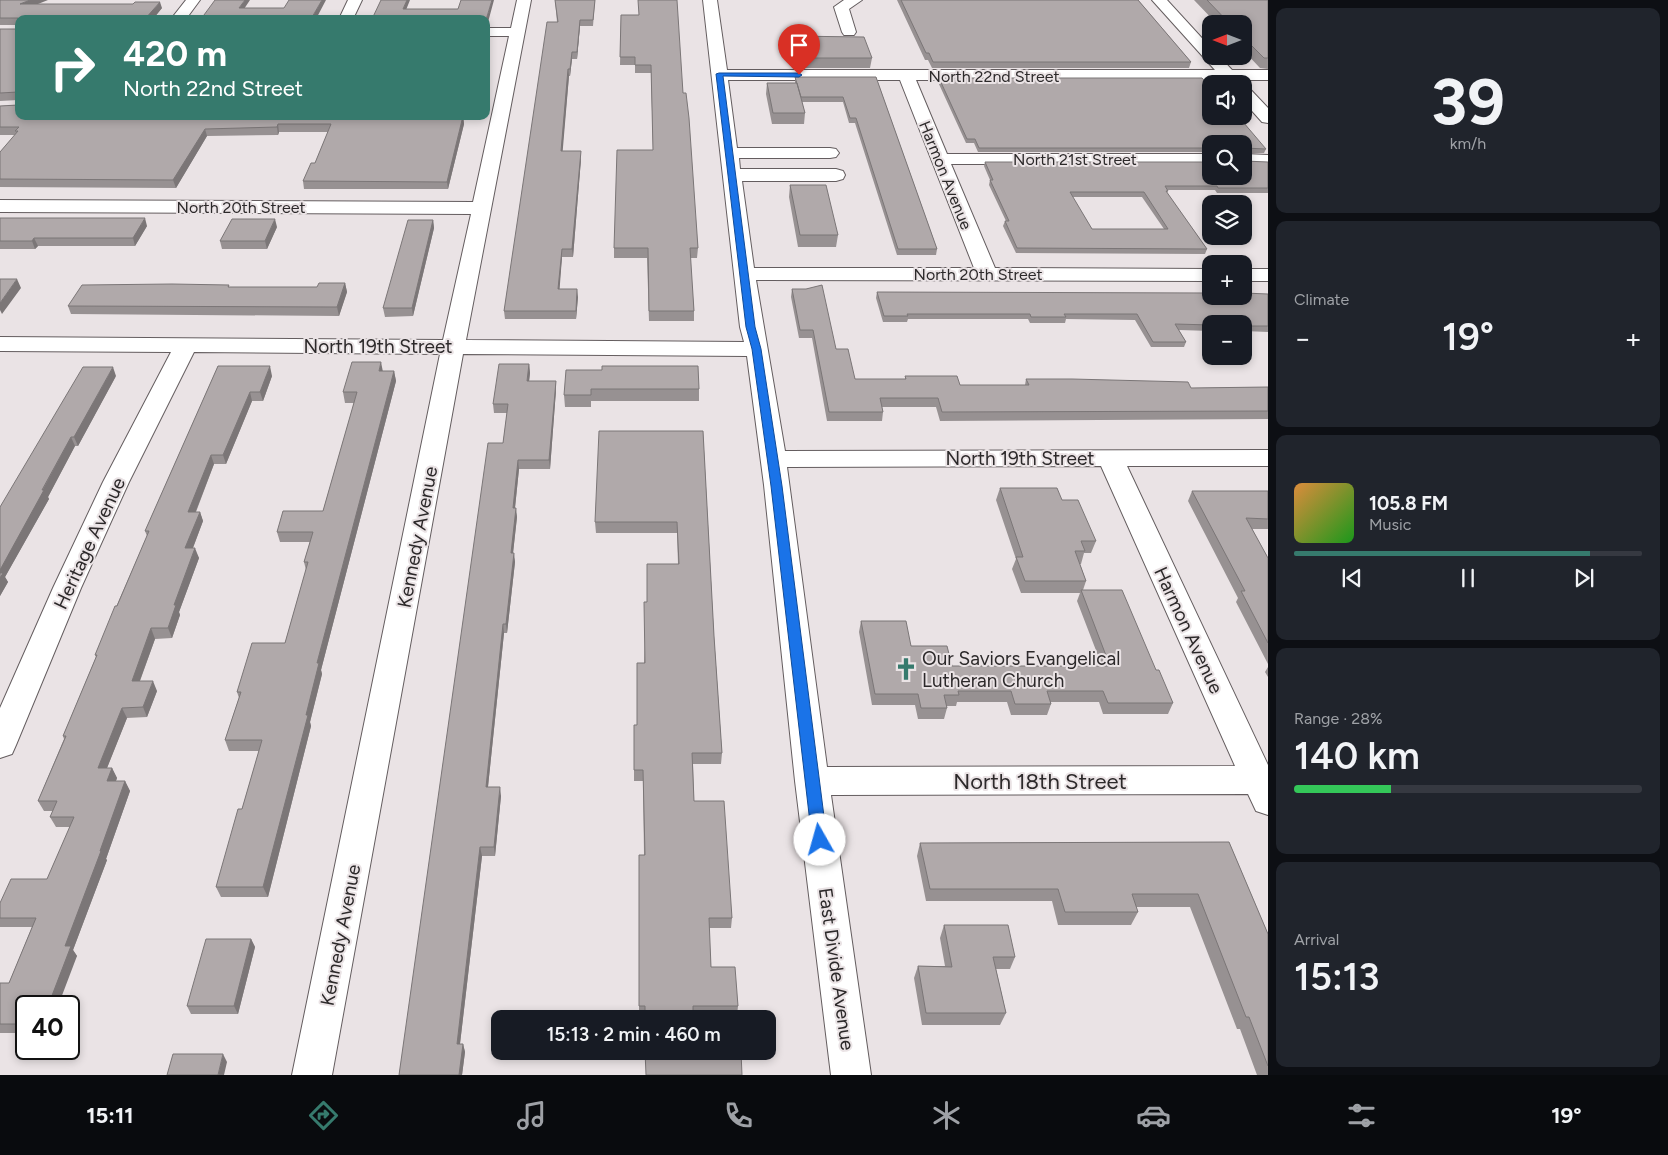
<!DOCTYPE html>
<html lang="en">
<head>
<meta charset="utf-8">
<style>
  :root { --surface:#171b24; --page:#20242c; --text:#f1f3f6; --muted:#9ea1a6; --line:#363941; --accent:#367a6d }
  body { margin:0; font-family:Figtree,sans-serif; background:var(--page); color:var(--text); height:100vh; display:flex; flex-direction:column; font-size:19px; white-space:nowrap }
  * { box-sizing:border-box; margin:0 }
  p { font-size:16px; color:var(--muted) }
  .icon { flex:none; width:28px; height:28px; fill:none; stroke:currentColor; stroke-width:2; stroke-linecap:round; stroke-linejoin:round }
  .map { position:relative; flex:1; overflow:hidden }
  .details { display:flex; flex-direction:column; gap:8px; padding:8px; background:#0d0f14; width:400px }
  .details>* { flex:none }
  .hud { position:absolute; left:15px; top:15px; width:475px; height:105px; border-radius:10px; box-shadow:0 2px 8px #0003; background:#367a6d; color:#fff; overflow:hidden }
  .needle { width:32px; rotate:270deg }
  .fabs { position:absolute; left:1202px; top:15px; display:grid; gap:10px }
  .fabs a { display:grid; place-items:center; width:50px; height:50px; border-radius:10px; background:var(--surface); box-shadow:0 2px 8px #0003; font-size:25px }
  .speed { position:absolute; left:15px; top:995px; display:flex; gap:10px; font-size:25px; font-weight:700; text-align:center }
  .speed>* { display:grid; place-content:center; width:65px; height:65px; border-radius:50%; background:var(--surface); box-shadow:0 2px 8px #0003; line-height:1 }
  .speed .limit { border:2px solid #111; border-radius:8px; background:#fff; color:#111 }
  .pin { position:absolute; display:grid; place-items:center; width:42px; height:42px; color:#fff; margin:-51px -21px; border-radius:50% 50% 50% 0; rotate:-45deg; box-shadow:0 0 5px #0007 }
  .pin .icon { rotate:45deg }
  .me { position:absolute; width:55px; margin:-28px; rotate:353deg; stroke-linejoin:round; filter:drop-shadow(0 0 4px #0008) }
  .turn { display:flex; align-items:center; gap:18px; height:105px; padding:0 25px; font-size:22px }
  .turn .icon { width:65px; height:65px; stroke-width:2.5 }
  .turn b { display:block; font-size:35px; line-height:42px }
  .big { font-size:38px; font-weight:600; line-height:1.1 }
  .details .widget { flex:1; display:flex; flex-direction:column; justify-content:center; gap:8px; min-width:0; padding:0 18px; border-radius:10px; background:var(--page) }
  .details .dial { align-items:center; gap:0 }
  .dial b { font-size:65px; line-height:1 }
  .song { display:flex; align-items:center; gap:15px }
  .cover { width:60px; height:60px; border-radius:8px; background:linear-gradient(135deg,hsl(30 70% 55%),hsl(120 70% 35%)) }
  .played { height:5px; border-radius:2px; background:linear-gradient(90deg,var(--accent) 85%,var(--line) 85%) }
  .keys { display:flex; justify-content:space-around; direction:ltr }
  .heat { display:flex; justify-content:space-between; align-items:center; font-size:28px; direction:ltr }
  .charge { height:8px; border-radius:4px; background:linear-gradient(90deg,#34c759 28%,var(--line) 0) }
  .trip { position:absolute; left:491px; top:1010px; width:285px; height:50px; border-radius:10px; background:var(--surface); box-shadow:0 2px 8px #0003; font-weight:600; line-height:50px; text-align:center }
  .tabs { display:flex; height:80px; justify-content:space-around; align-items:center; background:#090b0e; color:var(--muted) }
  .tabs .icon { width:35px; height:35px }
  .tabs .selected { color:var(--accent) }
  .tabs b { font-size:22px; color:var(--text) }
  main { display:flex; flex:1; min-height:0 }
  .map>svg:first-child { display:block }
  .lines { fill:none; stroke-linecap:round; stroke-linejoin:round }
  .minor-casing { stroke:#645d5f; stroke-width:2 }
  .minor { fill:#fff; fill-rule:evenodd }
  .wall { fill:#979192; fill-rule:evenodd }
  .shaded-wall { fill:#7b7677 }
  .building { fill:#b0a9aa; stroke:#7b7677; fill-rule:evenodd }
  .route { fill:#1a73e8; stroke:#114b97 }
  .labels { text-anchor:middle; stroke-width:4; stroke-linejoin:round; paint-order:stroke }
  .far-street-label { font-size:16px; fill:#2c292a; stroke:#eae3e5 }
  .street-label { font-size:19px; fill:#2c292a; stroke:#eae3e5 }
  .poi-label { font-size:19px; fill:#2c292a; stroke:#eae3e5; text-anchor:start }
  .near-street-label { font-size:22px; fill:#2c292a; stroke:#eae3e5 }
</style>
</head>
<body>
<main>
<div class="map">
<svg width="1268" height="1075" viewBox="0 0 1268 1075">
  <rect width="100%" height="100%" fill="#eae3e5"/>
  <g class="lines">
    <defs>
      <path id="minor" d="M186,0H200L186,19H171Z
        M348,0H362L353,19H339Z
        M517,0H531L466,340L744,342L740,327L734,274L703,0H717L727,70H1215L1152,0H1167L1211,48V56H1219L1232,70H1268V80H1241L1244,84H1227L1223,80H916L947,154H1211V164H951L995,268L1211,269V281L756,280L785,451L1268,450V466H1127L1268,765V815L1256,811L1248,794L831,795L871,1075H831L795,781L764,485L747,356L463,354L332,1075H292L440,354L194,352L129,482L81,588L16,745L12,754L0,758V708L53,588L103,482L171,352L0,351V337L443,340L471,214L0,212V200L473,202L509,36H486V28H511ZM728,80H900L974,268H754L742,181H836L843,179L845,175L843,171L836,169H740L739,158H830L836,157L839,153L836,149L830,148H737ZM1101,466L1235,766L827,767L787,467Z
        M844,0H862L849,9L856,32L854,35H844L842,32L834,7Z
        M1244,87L1250,89L1268,108V123L1262,122L1244,102Z
        M1244,154L1268,155V165L1244,164Z
        M1244,269H1268V281H1244Z"/>
    </defs>
    <!-- minor casing -->
    <use href="#minor" class="minor-casing"/>
    <!-- minor -->
    <use href="#minor" class="minor"/>
  </g>
  <!-- wall -->
  <path class="wall" d="M0,0L39,4L162,8L153,19H19V116H463L464,124L448,189H304L303,181L315,163L328,132H279L278,135L207,136L176,188L0,187V152L15,135H0V106L18,105V100L0,101V29H18V25H0Z
    M555,0H595L593,26H580L577,59H572L570,76H569L562,151L581,159L573,257H562L559,289L578,297L576,319H505L504,311L557,22Z
    M897,0H1138L1191,62L1189,68H932L928,60H925Z
    M1194,0H1268V69L1260,68L1244,51V24H1217Z
    M621,15L683,93L698,248L697,258H690L694,311V321H649L647,258H614V248L653,150L651,73H635V65H620Z
    M789,36L872,58L870,68H792L788,47Z
    M795,77H876L937,249L936,255H897L855,123H849L843,102H802L805,113L804,124H772L766,94L767,83H795Z
    M939,78L1266,149L1264,153H1244V161L1268,162V193H1217L1215,190H1168L1167,193L1207,249L1205,254L1016,253L1003,226L1005,221H1006L989,185L990,180L984,166L985,162L1244,176L1211,144V152H978L974,143H966L938,82ZM1072,197H1142L1164,229H1092Z
    M790,185L838,235L836,247H798L789,197Z
    M0,218L147,226L135,246H38L35,249H0Z
    M433,220L434,228L413,316L385,317L383,308Z
    M277,227L267,249H222L220,241Z
    M345,283L347,292L339,316L71,314L68,306L229,285V287H317Z
    M792,289L836,349L855,379H905V376L960,385H1025L1026,379L1191,388L1268,387V419L940,421L936,407H882L883,412L882,421H827L812,338H799L791,297Z
    M877,292L1268,294V332L1244,331V324H1211V331L1179,330L1186,342L1184,347H1151L1135,320L1066,319L1065,323H1030L1028,319H908L907,322H883L876,298Z
    M529,364L530,373L529,381H556V390L550,469H519L515,508L517,517L513,553L515,562L507,633H504L488,787L501,796L495,856H482L460,1044H463L465,1052L462,1075H399L503,443L507,413H494L493,404Z
    M218,366L272,376L263,401H252L226,464H214L196,512H200L203,521L193,548L199,558L179,612L180,615L172,638L155,639L140,681L157,691L147,717L127,718L107,768H112L117,778L116,781H125L130,791L106,859L107,860L73,950L77,956L26,1006V1033H0V983H9L32,927H0V903L47,879L70,827H56L50,817L53,811H44L38,801L64,739L63,736L96,657L95,655L147,536L145,531Z
    M602,370L699,389V401H591V407H565L564,395Z
    M383,371H394L396,381L321,670L322,674L310,722L311,726L268,897H221L216,887L242,809L259,751H229L225,740L239,698L237,692L285,643L306,570L304,562L310,542H280L277,532L323,511L354,403H345L343,392Z
    M116,376L78,446H75L48,497L49,499L5,577L8,582L0,596V507Z
    M703,431L714,636L722,753L721,764H693L694,801L732,918L731,928H709L711,967L738,1006L737,1016H639V855H644L643,781H634V725H637L644,663L647,602L678,564L677,533H596L595,522Z
    M1000,488L1062,500L1096,541L1091,553H1084L1081,564H1080L1086,581L1083,590L1156,670L1173,703L1168,714H1103L1099,702H1050L1051,704L1047,715H1011L1007,702H957L956,706H947V708L944,719H918L915,705H872L859,632L861,621L952,666H1102L1077,601L1080,593H1021L1012,569L1016,559L996,500Z
    M1192,491H1268V529H1252L1268,558V664L1236,602L1238,598L1188,501Z
    M1268,667V677L1265,672Z
    M1229,842L1268,934V1075H1257L1240,1029H1237L1190,907H1136L1138,912L1131,925H1058L1052,901H926L917,856L920,843Z
    M944,925L1015,957L1010,969H996L1006,1013L1000,1025H922L914,978L918,966H945L940,938Z
    M251,939L255,947L238,1014H191L187,1006Z"/>
  <!-- shaded-wall -->
  <path class="shaded-wall" d="M30,0H48L23,10L20,4Z
    M245,0H250L240,15L239,8Z
    M322,0H326L316,19H311Z
    M407,0H410L404,15L403,9Z
    M492,0H494L487,26L486,27V20Z
    M160,2L162,8L153,19H145Z
    M580,20V26L577,59V52Z
    M572,52V59L570,76V69Z
    M568,69L569,76L562,159L561,151Z
    M463,116L464,124L448,189L447,182Z
    M278,124L279,132L278,135L277,127Z
    M205,129L207,136L176,188L173,180Z
    M581,151V159L573,257L572,249Z
    M145,218L147,226L135,246L133,238Z
    M275,219L277,227L267,249L265,241Z
    M433,220L434,228L413,316L412,308Z
    M34,238L38,246L35,249L32,241Z
    M562,249V257L559,297L558,289Z
    M17,279L21,288L2,314L0,310V303Z
    M345,283L347,292L339,316L337,307Z
    M577,289L578,297L576,319V311Z
    M381,362L383,372L379,371Z
    M529,364L530,373L528,390L527,381Z
    M270,366L272,376L263,401L260,392Z
    M113,367L116,376L78,446L74,437Z
    M394,371L396,381L321,670L322,674L310,722L311,726L268,897L263,887L306,715L317,663Z
    M556,381V390L550,469L549,460Z
    M250,392L252,401L226,464L223,455Z
    M71,437L75,446L48,497L49,499L5,577L8,582L0,596V570Z
    M211,455L214,464L192,521L188,512Z
    M518,460L519,469L514,517L513,508Z
    M516,508L517,517L512,562L511,553Z
    M200,512L203,521L189,558L185,548Z
    M195,548L199,558L179,612L180,615L172,638L168,628L174,605Z
    M514,553L515,562L507,633L506,624Z
    M503,624L504,633L487,796L486,787Z
    M151,628L155,639L136,691L132,681Z
    M153,681L157,691L147,717L143,707Z
    M122,708L127,718L103,778L98,768Z
    M112,768L117,778L112,791L107,781Z
    M125,781L130,791L106,859L107,860L73,950L77,956L58,1006H48L65,946Z
    M500,787L501,796L495,856L494,847Z
    M480,847L482,856L459,1052L457,1044Z
    M251,939L255,947L238,1014L234,1006Z
    M463,1044L465,1052L462,1075H459Z
    M223,1054L227,1062L224,1075H218Z"/>
  <!-- building -->
  <path class="building" d="M0,0H30L20,4H133L135,2H160L145,19H19V116H463L447,182L303,181L311,163H315L331,124H278L277,127L205,129L173,180L0,179V152L18,131H15L19,127H0V106L18,105V92L0,93V29H18V18H0Z
    M215,0H245L239,8H284L289,0H322L311,19H201Z
    M381,0H407L403,9H458L461,0H492L486,20V19H372Z
    M555,0H595L593,20H580L577,52H572L570,69H568L561,151H581L572,249H562L558,289H577L576,311H504L547,22H558Z
    M638,0H677L683,93H686L689,118L698,248H690L694,311H649L648,248H614L617,150H653L651,65H635V57H620L621,15H639Z
    M901,0H1138L1191,62H933L929,53H926Z
    M1207,0H1268V58H1264L1244,38V24H1230Z
    M789,36L864,37L872,58H793Z
    M795,77H876L937,249H898L856,118H850L843,97H801Z
    M939,78H1202L1211,88V116H1238L1266,149L1244,148V161L1268,162V188H1218L1217,186H1165L1168,191H1166L1207,249L1017,248L1005,221H1009L990,180H993L985,162H1211V176H1244V144H1211V148H979L975,139H967ZM1070,192H1144L1168,229H1092Z
    M767,83H797L805,113H773Z
    M790,185H826L838,235H800Z
    M0,218H145L133,238H34L32,241H0Z
    M232,219H275L265,241H220Z
    M408,220H433L412,308H383Z
    M0,279H17L0,303Z
    M319,283H345L337,307L68,306L82,285L172,284L229,285L228,287H317Z
    M822,285L836,349H848L855,379H906L905,376H957L960,385H1029L1026,379H1072L1188,382L1191,388L1268,387V411L942,412L938,398H880L883,412H829L813,330H800L792,289H806Z
    M877,292L1211,293V296H1244V293L1268,294V326H1244V324H1211V325L1175,324L1186,342H1153L1137,314H1064L1066,317H1031L1030,314H907L908,316H884Z
    M352,362H381L379,371H394L317,663H319L306,715H308L263,887H216L238,809H242L262,740H225L241,692H237L252,643H285L308,562H304L313,532H277L283,511H323L357,392H343Z
    M499,364H529L527,381H556L549,460H518L513,508H516L511,553H514L506,624H503L486,787H500L494,847H480L457,1044H463L459,1075H399L488,443H503L508,404H493Z
    M218,366H270L260,392H250L223,455H211L188,512H200L185,548H195L174,605H176L168,628H151L132,681H153L143,707L122,708L98,768H112L107,781H125L100,851H101L65,946H71L48,1006H26V1024H0V983H9L36,918H0V903L11,879H47L74,817H50L57,801H38L66,736H63L97,655H95L115,606H117L149,531H145Z
    M602,366H698L699,389H591V395H564L566,370H602Z
    M83,367H113L74,437H71L42,490H44L0,570V507Z
    M599,431H703L714,636L722,753H692L694,801H724L732,918H709L711,967H735L738,1006H693V1019H645V1006H639V855H645L643,770H634V725H637V663H645L644,602H647V564H679L677,522H595Z
    M1000,488H1057L1062,500H1078L1096,541H1081L1085,551H1075L1086,581H1025L1016,557H1023Z
    M1192,491H1268V519L1246,518L1268,558V643L1241,591H1245Z
    M0,573H3L0,578Z
    M1081,590H1122L1156,670H1159L1173,703H1108L1103,691H1047L1051,704H1015L1011,691H958L959,695H944L947,708H921L918,694H875L861,621H906L911,646H947L952,666H1110Z
    M1229,842L1268,934V1066L1249,1017H1246L1198,894H1132L1138,912H1065L1058,889H930L920,843Z
    M944,925H1008L1015,957H993L1006,1013H926L918,966L952,967Z
    M206,939H251L234,1006H187Z
    M645,1051H694V1053L741,1052L742,1075H646Z
    M173,1054H223L218,1075H167Z"/>
  <!-- route -->
  <path class="route" d="M719,73H799L802,75L799,77L723,76L755,327L761,349L782,486L827,840L825,844L820,846L814,844L812,840L771,486L752,349L746,327L716,74Z"/>
  <!-- icons -->
  <defs>
    <symbol id="church-bare" viewBox="-9 -9 18 18"><path d="M-1.2-6h2.4v3.5h3.3v2.4h-3.3V6h-2.4V-.1h-3.3v-2.4h3.3Z" fill="#367a6d" stroke="#eae3e5" stroke-width="2.5" paint-order="stroke"/></symbol>
  </defs>
  <g fill-rule="evenodd">
    <use href="#church-bare" x="890" y="653" width="32" height="32"/>
  </g>
  <g class="labels">
    <!-- far-street labels -->
    <g class="far-street-label">
      <text x="994" y="82">North 22nd Street</text>
      <text x="1075" y="165">North 21st Street</text>
      <text transform="translate(946 175) rotate(68)" y="6">Harmon Avenue</text>
      <text x="241" y="213">North 20th Street</text>
      <text x="978" y="280">North 20th Street</text>
    </g>
    <!-- street labels -->
    <g class="street-label">
      <text x="378" y="353">North 19th Street</text>
      <text x="1020" y="465">North 19th Street</text>
      <text transform="translate(417 537) rotate(-79)" y="7">Kennedy Avenue</text>
      <text transform="translate(89 543) rotate(-65)" y="7">Heritage Avenue</text>
      <text transform="translate(1189 630) rotate(65)" y="7">Harmon Avenue</text>
      <text transform="translate(340 935) rotate(-79)" y="7">Kennedy Avenue</text>
      <text transform="translate(837 969) rotate(82)" y="7">East Divide Avenue</text>
    </g>
    <!-- poi labels -->
    <g class="poi-label">
      <text x="922" y="665">Our Saviors Evangelical<tspan x="922" dy="22">Lutheran Church</tspan></text>
    </g>
    <!-- near-street labels -->
    <g class="near-street-label">
      <text x="1040" y="789">North 18th Street</text>
    </g>
  </g>
</svg>
<div class="fabs">
<a><svg class="needle" viewBox="-14 -14 28 28"><path d="M0-13l5 13h-10z" fill="#e53935"/><path d="M0 13l5-13h-10z" fill="#9ea1a6"/></svg></a>
<a><svg class="icon" aria-label="sound" viewBox="0 0 24 24"><path d="M4 9h4l5-4v14l-5-4H4zM17 9q2 3 0 6"/></svg></a>
<a><svg class="icon" aria-label="search" viewBox="0 0 24 24"><circle cx="10" cy="10" r="6"/><path d="M15 15l6 6"/></svg></a>
<a><svg class="icon" aria-label="layers" viewBox="0 0 24 24"><path d="M12 4l9 5-9 5-9-5zM3 14l9 5 9-5"/></svg></a>
<a>+</a>
<a>−</a>
</div>
<div class="speed"><div class="limit">40</div></div>
<div class="pin" style="left:799px;top:75px;background:#d93025"><svg class="icon" aria-label="arrive" viewBox="0 0 24 24"><path d="M6 21V4h12l-3 4 3 4H6"/></svg></div>
<svg class="me" style="left:820px;top:840px" viewBox="-20 -20 40 40"><circle r="19" fill="#fff"/><path d="M0-13L10 11 0 6-10 11z" fill="#1a73e8"/></svg>
<div class="trip">15:13 · 2 min · 460 m</div>
<div class="hud">
<div class="turn"><svg class="icon" aria-label="right" viewBox="0 0 24 24"><path d="M7 20v-9h11M14 6l5 5-5 5"/></svg><div><b>420 m</b>North 22nd Street</div></div>
</div>
</div>
<section class="details">
<div class="widget dial"><b>39</b><p>km/h</p></div>
<div class="widget"><p>Climate</p>
<div class="heat"><a>−</a><b class="big">19°</b><a>+</a></div>
</div>
<div class="widget">
<div class="song"><i class="cover"></i><div><b>105.8 FM</b><p>Music</p></div></div>
<div class="played"></div>
<div class="keys"><svg class="icon" aria-label="previous" viewBox="0 0 24 24"><path d="M18 5L8 12l10 7zM5 5v14"/></svg><svg class="icon" aria-label="pause" viewBox="0 0 24 24"><path d="M8 5v14M16 5v14"/></svg><svg class="icon" aria-label="next" viewBox="0 0 24 24"><path d="M6 5l10 7-10 7zM19 5v14"/></svg></div>
</div>
<div class="widget"><p>Range · 28%</p><b class="big">140 km</b><div class="charge"></div></div>
<div class="widget"><p>Arrival</p><b class="big">15:13</b></div>
</section>
</main>
<nav class="tabs">
<b>15:11</b>
<svg class="icon selected" aria-label="directions" viewBox="0 0 24 24"><path d="M12 3l9 9-9 9-9-9zM9 14v-3h6M13 9l2 2-2 2"/></svg>
<svg class="icon" aria-label="music" viewBox="0 0 24 24"><path d="M9 18V5l10-2v13"/><circle cx="6" cy="18" r="3"/><circle cx="16" cy="16" r="3"/></svg>
<svg class="icon" aria-label="phone" viewBox="0 0 24 24"><path d="M5 4h4l2 5-3 2q2 4 5 5l2-3 5 2v4C11 20 4 13 5 4z"/></svg>
<svg class="icon" aria-label="climate" viewBox="0 0 24 24"><path d="M12 3v18M4 7l16 10M4 17L20 7"/></svg>
<svg class="icon" aria-label="car" viewBox="0 0 24 24"><path d="M5 17H2v-5l4-1 3-4h7l3 4 3 1v5h-3M9 17h6M6 11h13"/><circle cx="7" cy="17" r="2"/><circle cx="17" cy="17" r="2"/></svg>
<svg class="icon" aria-label="filters" viewBox="0 0 24 24"><path d="M4 7h16M4 17h16"/><circle cx="9" cy="7" r="2"/><circle cx="15" cy="17" r="2"/></svg>
<b>19°</b>
</nav>
</body>
</html>
